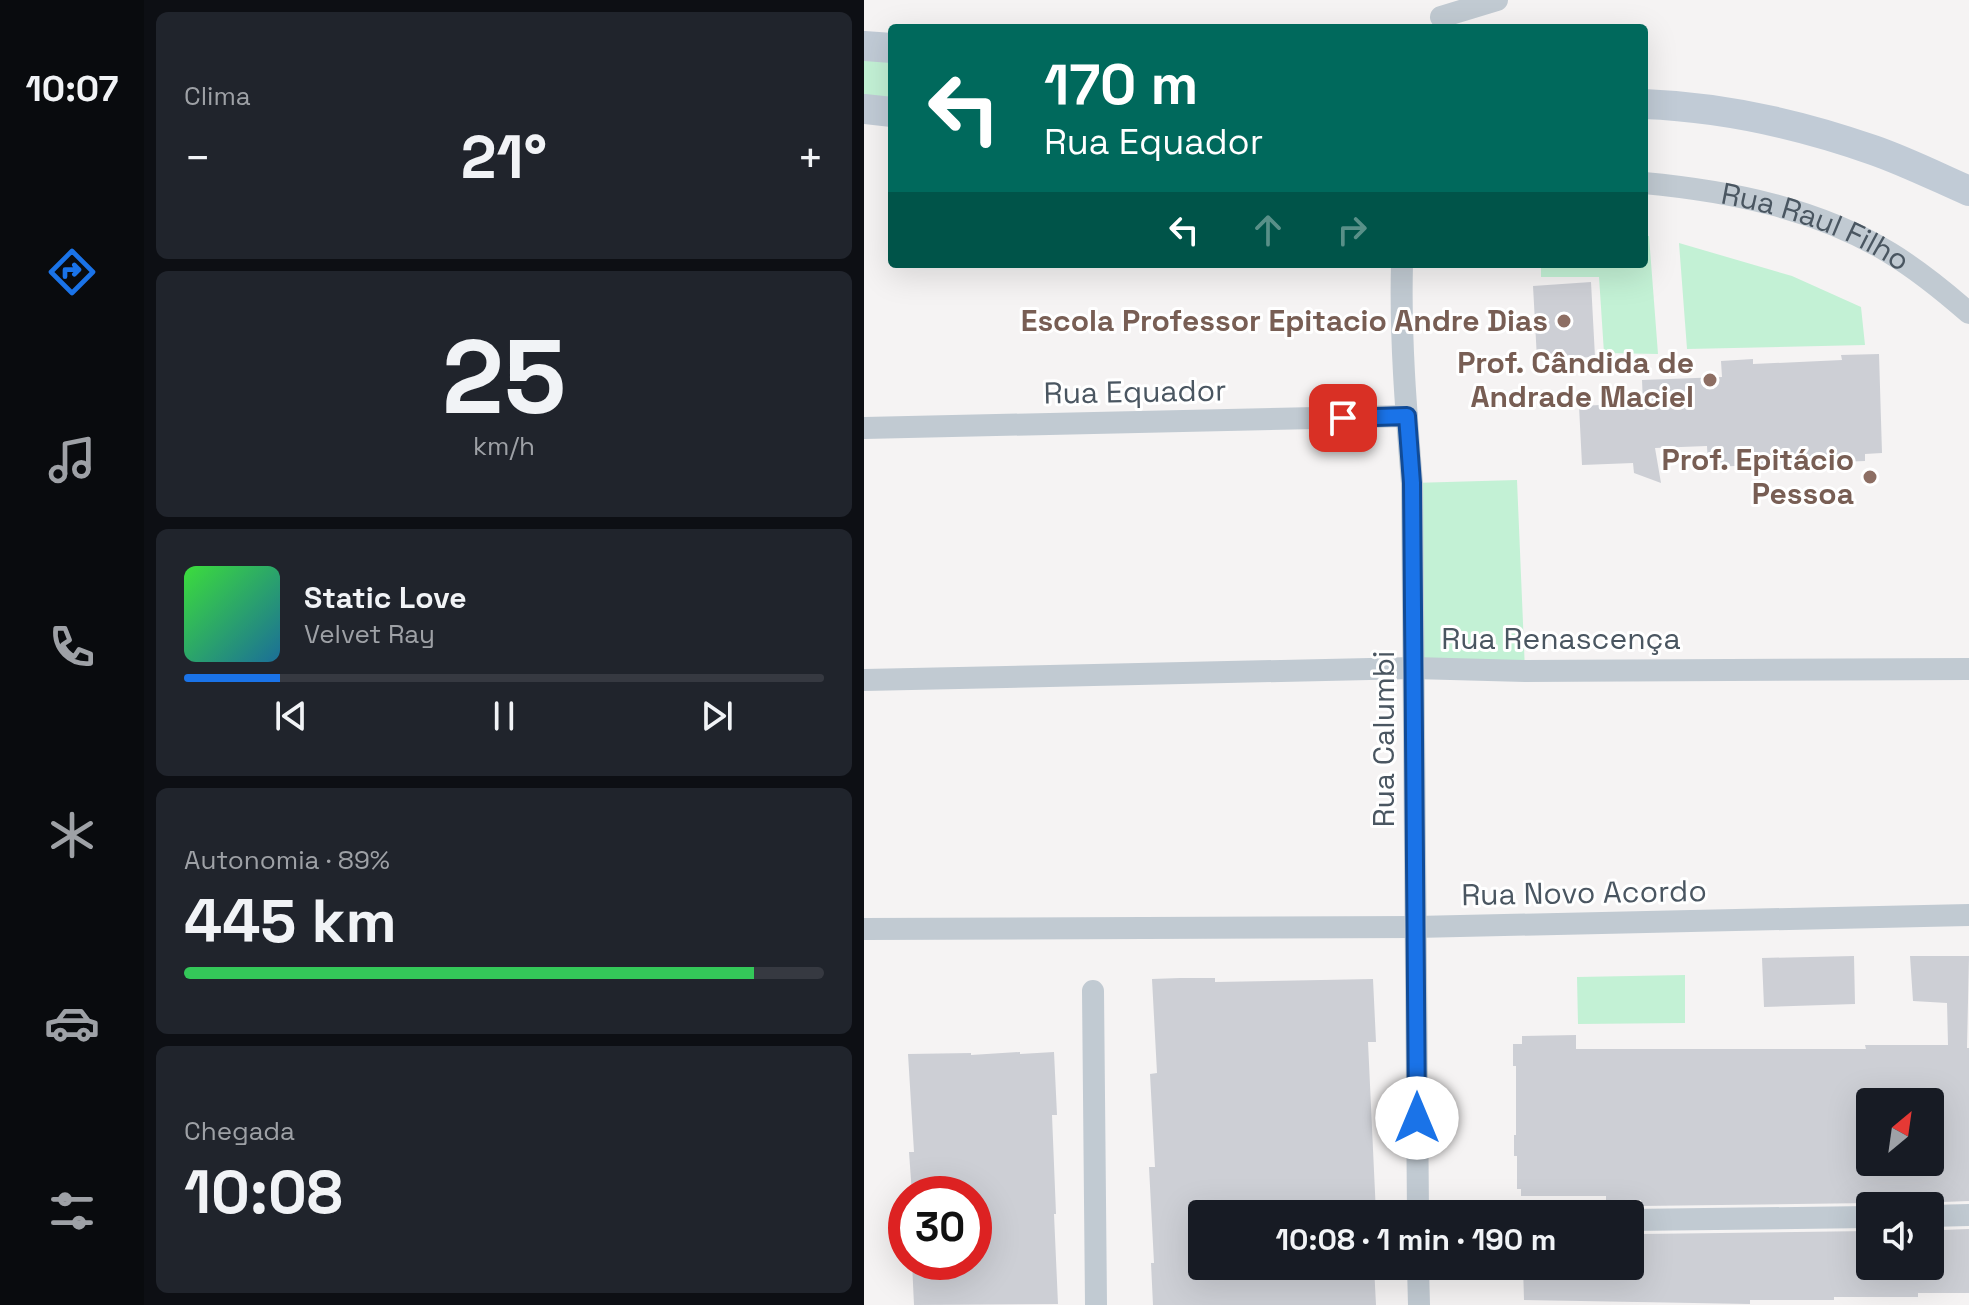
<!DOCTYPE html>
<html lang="pt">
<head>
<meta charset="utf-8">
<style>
  :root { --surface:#171b24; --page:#20242c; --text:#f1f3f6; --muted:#9ea1a6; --line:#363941; --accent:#1a73e8 }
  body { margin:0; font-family:"Space Grotesk",sans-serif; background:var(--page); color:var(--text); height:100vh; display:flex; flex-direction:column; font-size:30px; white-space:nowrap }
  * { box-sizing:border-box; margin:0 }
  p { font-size:26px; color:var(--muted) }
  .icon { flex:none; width:44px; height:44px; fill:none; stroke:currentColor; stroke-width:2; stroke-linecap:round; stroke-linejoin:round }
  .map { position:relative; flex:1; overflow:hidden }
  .details { display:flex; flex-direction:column; gap:12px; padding:12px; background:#0d0f14; width:720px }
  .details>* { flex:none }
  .banner { position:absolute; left:24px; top:24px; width:760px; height:244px; border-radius:8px; box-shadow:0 8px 32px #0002; background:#00695c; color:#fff; overflow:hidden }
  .needle { width:52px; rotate:29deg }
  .fabs { position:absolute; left:992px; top:1088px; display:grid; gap:16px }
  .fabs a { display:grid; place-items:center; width:88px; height:88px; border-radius:8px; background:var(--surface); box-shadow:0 8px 32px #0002; font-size:40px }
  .speed { position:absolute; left:24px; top:1176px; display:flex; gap:16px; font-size:40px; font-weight:700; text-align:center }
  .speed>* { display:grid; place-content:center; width:104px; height:104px; border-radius:50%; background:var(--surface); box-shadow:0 8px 32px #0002; line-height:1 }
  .speed .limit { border:12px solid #d22; background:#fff; color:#111 }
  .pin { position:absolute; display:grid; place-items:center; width:68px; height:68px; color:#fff; margin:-34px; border-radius:16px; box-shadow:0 4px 12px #0006 }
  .me { position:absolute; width:88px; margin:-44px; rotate:0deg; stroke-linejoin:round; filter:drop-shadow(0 0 6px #0008) }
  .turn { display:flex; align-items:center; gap:28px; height:168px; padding:0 24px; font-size:36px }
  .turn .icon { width:104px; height:104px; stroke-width:2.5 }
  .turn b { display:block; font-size:56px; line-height:68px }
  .lanes { display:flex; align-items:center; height:76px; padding:0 24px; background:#0003; justify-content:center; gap:40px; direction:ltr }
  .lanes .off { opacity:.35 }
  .big { font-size:60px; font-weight:700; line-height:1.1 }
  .details .tile { flex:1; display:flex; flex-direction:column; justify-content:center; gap:12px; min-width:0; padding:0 28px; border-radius:12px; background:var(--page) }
  .details .dial { align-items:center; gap:0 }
  .dial b { font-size:104px; line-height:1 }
  .song { display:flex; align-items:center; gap:24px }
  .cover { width:96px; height:96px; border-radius:12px; background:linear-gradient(135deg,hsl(120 70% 55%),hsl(200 70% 35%)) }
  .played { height:8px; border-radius:4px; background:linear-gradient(90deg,var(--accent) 15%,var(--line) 15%) }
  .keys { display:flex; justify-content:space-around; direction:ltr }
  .heat { display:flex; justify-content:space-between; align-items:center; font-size:44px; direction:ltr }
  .charge { height:12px; border-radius:6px; background:linear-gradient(90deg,#34c759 89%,var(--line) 0) }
  .trip { position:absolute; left:324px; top:1200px; width:456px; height:80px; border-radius:8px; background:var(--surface); box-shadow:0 8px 32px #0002; font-weight:700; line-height:80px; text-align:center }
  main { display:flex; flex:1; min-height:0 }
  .tabs { display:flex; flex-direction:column; width:144px; justify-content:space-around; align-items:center; background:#090b0e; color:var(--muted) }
  .tabs .icon { width:56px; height:56px }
  .tabs .on { color:var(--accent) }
  .tabs b { font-size:36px; color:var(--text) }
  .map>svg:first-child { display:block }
  .green { fill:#c3f1d5 }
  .building { fill:#cdcfd5; fill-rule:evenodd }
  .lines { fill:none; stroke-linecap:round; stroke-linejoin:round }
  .street { stroke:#c1cad2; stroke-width:22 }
  .secondary { stroke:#c1cbd6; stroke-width:30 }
  .route-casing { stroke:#114b97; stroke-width:20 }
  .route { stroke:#1a73e8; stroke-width:14 }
  .education-dot { fill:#8d6e63; stroke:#fff; stroke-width:3 }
  .labels { text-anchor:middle; stroke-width:6; stroke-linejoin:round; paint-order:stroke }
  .street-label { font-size:30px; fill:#4a5661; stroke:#fff }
  .education-label { font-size:30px; font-weight:bold; fill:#785e54; stroke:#fff; text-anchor:end }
</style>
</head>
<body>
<main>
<nav class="tabs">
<b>10:07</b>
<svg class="icon on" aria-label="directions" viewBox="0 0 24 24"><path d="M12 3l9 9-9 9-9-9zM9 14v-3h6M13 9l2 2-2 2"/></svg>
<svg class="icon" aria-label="music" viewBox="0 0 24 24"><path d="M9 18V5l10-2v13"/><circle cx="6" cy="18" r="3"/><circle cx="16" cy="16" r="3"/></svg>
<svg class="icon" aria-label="phone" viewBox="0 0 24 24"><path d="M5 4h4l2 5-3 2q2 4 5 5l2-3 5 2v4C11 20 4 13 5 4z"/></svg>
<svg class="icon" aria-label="climate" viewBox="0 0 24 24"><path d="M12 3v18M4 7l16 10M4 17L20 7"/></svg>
<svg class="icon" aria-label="car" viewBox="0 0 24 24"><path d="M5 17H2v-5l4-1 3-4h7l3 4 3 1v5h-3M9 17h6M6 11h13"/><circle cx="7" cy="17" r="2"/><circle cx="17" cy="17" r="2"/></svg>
<svg class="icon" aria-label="filters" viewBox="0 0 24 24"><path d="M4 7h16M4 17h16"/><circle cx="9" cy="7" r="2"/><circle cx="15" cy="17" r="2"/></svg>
</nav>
<section class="details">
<div class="tile"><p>Clima</p>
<div class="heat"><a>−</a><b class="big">21°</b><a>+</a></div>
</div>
<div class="tile dial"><b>25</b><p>km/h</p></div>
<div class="tile">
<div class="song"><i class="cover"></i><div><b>Static Love</b><p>Velvet Ray</p></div></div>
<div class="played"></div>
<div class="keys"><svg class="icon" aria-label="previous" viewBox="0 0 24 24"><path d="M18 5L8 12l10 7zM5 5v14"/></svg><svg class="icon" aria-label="pause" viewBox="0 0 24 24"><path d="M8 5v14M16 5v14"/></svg><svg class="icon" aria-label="next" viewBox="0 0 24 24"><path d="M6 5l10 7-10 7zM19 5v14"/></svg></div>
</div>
<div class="tile"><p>Autonomia · 89%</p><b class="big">445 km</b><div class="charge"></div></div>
<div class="tile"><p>Chegada</p><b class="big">10:08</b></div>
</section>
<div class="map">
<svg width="1105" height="1305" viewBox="0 0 1105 1305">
  <rect width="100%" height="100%" fill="#f5f3f3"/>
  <!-- green -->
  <path class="green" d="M0,46L28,48V112L0,109Z
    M780,236H785L794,354L740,353L735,277H677V264H780Z
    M815,243L928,276L997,307L1001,345L823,349Z
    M653,480L661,671L550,668L548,483Z
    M821,975V1023L714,1024L713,977Z"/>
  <!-- building -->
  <path class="building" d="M727,282L731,357L673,359L669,286Z
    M1015,354L1018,453L1001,454V461L844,467L843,446L791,448L797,483L770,473L769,463L718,465L715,406L779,403L778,380L858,377L857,361L889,359V364L978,360L977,355Z
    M990,956L991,1004L900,1007L898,958Z
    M1046,956H1105L1103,1048H1105V1201L1078,1202V1198H1006V1203L777,1206V1200H742V1196H657V1189H653V1156H650V1135H652V1066H649V1044H658V1036L712,1035V1049H1002L1001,1045H1084L1083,1003L1049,1001ZM1006,1102H1076L1077,1162H1006Z
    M316,978H351V982L509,979L512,1042H504L512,1214H338V1266H510L512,1305H289L287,1263H290L285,1167H291L286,1074L293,1073L288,979Z
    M156,1052V1054L190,1052L193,1115H188L192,1214H190L194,1304L50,1305L48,1262H110V1194H48L45,1152H50L44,1054L107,1053V1055Z
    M1105,1229V1293H1054V1297H970V1300H886V1304L660,1300L659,1266H766V1245H778V1234L1006,1231V1266H1078V1230Z"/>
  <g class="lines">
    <!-- street -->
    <g class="street">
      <path d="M577,17L633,0"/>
      <path id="s1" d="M780,183C865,191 952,208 1026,253C1054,270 1081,292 1105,313"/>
      <path d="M538,264C536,337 542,410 548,483L554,1214"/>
      <path d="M0,428L543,416"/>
      <path d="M0,680L550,668L661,671L1105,669"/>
      <path d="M0,929L552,927L1105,915"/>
      <path d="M229,991L232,1305"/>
      <path d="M1066,1216L1105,1215"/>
      <path d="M766,1220L1006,1217"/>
      <path d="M554,1266L555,1305"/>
    </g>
    <!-- secondary -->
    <path class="secondary" d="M0,46L28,48
      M780,104C858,107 935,124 1009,150C1041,161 1073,177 1105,191
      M0,109L28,112"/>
  </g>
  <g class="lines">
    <defs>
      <path id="route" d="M479,418L543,416L548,483L553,1118"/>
    </defs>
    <!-- route casing -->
    <use href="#route" class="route-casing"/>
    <!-- route -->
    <use href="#route" class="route"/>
  </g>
  <!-- markers -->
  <g class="education-dot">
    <circle cx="700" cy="321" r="8"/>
    <circle cx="846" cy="380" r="8"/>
    <circle cx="1006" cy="477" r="8"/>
  </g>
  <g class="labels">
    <!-- street labels -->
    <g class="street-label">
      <text dy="10" stroke="none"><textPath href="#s1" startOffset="178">Rua Raul Filho</textPath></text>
      <text transform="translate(271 392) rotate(-1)" y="10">Rua Equador</text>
      <text x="697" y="649">Rua Renascença</text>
      <text transform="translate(520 739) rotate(-90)" y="10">Rua Calumbi</text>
      <text transform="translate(720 893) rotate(-1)" y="10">Rua Novo Acordo</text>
    </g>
    <!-- education labels -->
    <g class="education-label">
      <text x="684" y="331">Escola Professor Epitacio Andre Dias</text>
      <text x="830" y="373">Prof. Cândida de<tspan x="830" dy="34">Andrade Maciel</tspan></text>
      <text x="990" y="470">Prof. Epitácio<tspan x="990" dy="34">Pessoa</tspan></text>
    </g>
  </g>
</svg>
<div class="fabs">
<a><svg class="needle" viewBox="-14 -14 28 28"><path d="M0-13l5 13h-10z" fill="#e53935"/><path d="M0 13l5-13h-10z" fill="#9ea1a6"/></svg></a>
<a><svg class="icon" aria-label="sound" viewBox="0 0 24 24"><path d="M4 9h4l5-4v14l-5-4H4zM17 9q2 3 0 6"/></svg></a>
</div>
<div class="speed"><div class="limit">30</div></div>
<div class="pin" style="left:479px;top:418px;background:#d93025"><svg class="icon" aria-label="arrive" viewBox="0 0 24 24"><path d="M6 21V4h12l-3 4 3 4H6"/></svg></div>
<svg class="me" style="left:553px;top:1118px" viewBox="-20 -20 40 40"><circle r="19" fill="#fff"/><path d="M0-13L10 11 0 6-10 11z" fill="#1a73e8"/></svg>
<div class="trip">10:08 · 1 min · 190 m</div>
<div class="banner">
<div class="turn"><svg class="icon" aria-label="left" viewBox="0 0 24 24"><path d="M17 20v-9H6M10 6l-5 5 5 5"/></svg><div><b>170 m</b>Rua Equador</div></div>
<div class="lanes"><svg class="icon" aria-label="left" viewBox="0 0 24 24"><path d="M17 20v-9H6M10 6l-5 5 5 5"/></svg><svg class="icon off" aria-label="ahead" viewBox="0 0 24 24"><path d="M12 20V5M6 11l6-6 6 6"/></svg><svg class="icon off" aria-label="right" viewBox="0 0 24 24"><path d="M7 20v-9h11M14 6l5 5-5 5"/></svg></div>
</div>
</div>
</main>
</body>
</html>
